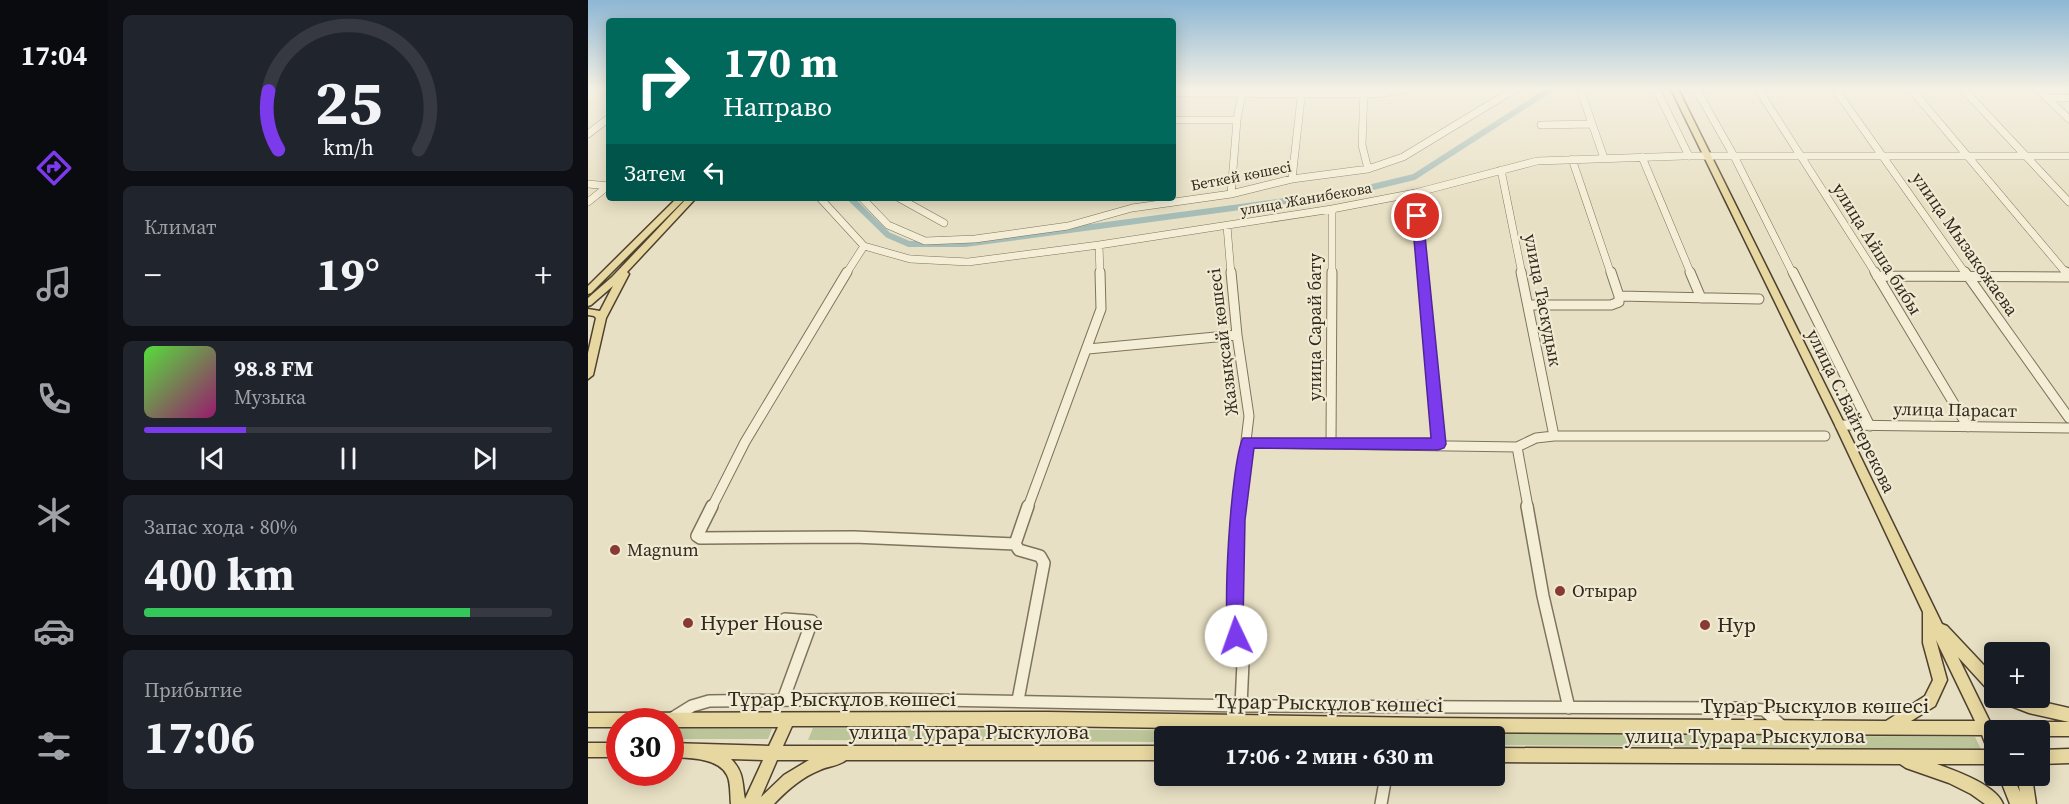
<!DOCTYPE html>
<html lang="ru">
<head>
<meta charset="utf-8">
<style>
  :root { --surface:#171b24; --page:#20242c; --text:#f1f3f6; --muted:#9ea1a6; --line:#363941; --accent:#7c3aed }
  body { margin:0; font-family:"Source Serif 4",serif; background:var(--page); color:var(--text); height:100vh; display:flex; flex-direction:column; font-size:22px; white-space:nowrap }
  * { box-sizing:border-box; margin:0 }
  p { font-size:20px; color:var(--muted) }
  .icon { flex:none; width:33px; height:33px; fill:none; stroke:currentColor; stroke-width:2; stroke-linecap:round; stroke-linejoin:round }
  .map { position:relative; flex:1; overflow:hidden }
  .panel { display:flex; flex-direction:column; gap:15px; padding:15px; background:#0d0f14; width:480px }
  .panel>* { flex:none }
  .banner { position:absolute; left:18px; top:18px; width:570px; height:183px; border-radius:6px; box-shadow:0 3px 15px #0003; background:#00695c; color:#fff; overflow:hidden }
  .tools { position:absolute; left:1396px; top:642px; display:grid; gap:12px }
  .tools a { display:grid; place-items:center; width:66px; height:66px; border-radius:6px; background:var(--surface); box-shadow:0 3px 15px #0003; font-size:30px }
  .speed { position:absolute; left:18px; top:708px; display:flex; gap:12px; font-size:30px; font-weight:700; text-align:center }
  .speed>* { display:grid; place-content:center; width:78px; height:78px; border-radius:50%; background:var(--surface); box-shadow:0 3px 15px #0003; line-height:1 }
  .speed .limit { border:9px solid #d22; background:#fff; color:#111 }
  .pin { position:absolute; display:grid; place-items:center; width:51px; height:51px; color:#fff; margin:-26px; border:3px solid #fff; border-radius:50%; box-shadow:0 2px 6px #0007 }
  .me { position:absolute; width:66px; margin:-33px; rotate:357deg; stroke-linejoin:round; filter:drop-shadow(0 0 4px #0008) }
  .turn { display:flex; align-items:center; gap:21px; height:126px; padding:0 18px; font-size:27px }
  .turn .icon { width:78px; height:78px; stroke-width:2.5 }
  .turn b { display:block; font-size:42px; line-height:51px }
  .then { display:flex; align-items:center; height:57px; padding:0 18px; background:#0003; gap:12px; font-size:22px }
  .big { font-size:45px; font-weight:700; line-height:1.1 }
  .panel .card { flex:1; display:flex; flex-direction:column; justify-content:center; gap:9px; min-width:0; padding:0 21px; border-radius:9px; background:var(--page) }
  .panel .dial { align-items:center; gap:0 }
  .dial svg { height:156px; overflow:visible; fill:none; stroke:var(--line); stroke-width:7; stroke-linecap:round; text-anchor:middle }
  .dial text { fill:var(--text); stroke:none }
  .song { display:flex; align-items:center; gap:18px }
  .cover { width:72px; height:72px; border-radius:9px; background:linear-gradient(135deg,hsl(110 70% 55%),hsl(320 70% 35%)) }
  .played { height:6px; border-radius:3px; background:linear-gradient(90deg,var(--accent) 25%,var(--line) 25%) }
  .keys { display:flex; justify-content:space-around; direction:ltr }
  .heat { display:flex; justify-content:space-between; align-items:center; font-size:33px; direction:ltr }
  .charge { height:9px; border-radius:4px; background:linear-gradient(90deg,#34c759 80%,var(--line) 0) }
  .trip { position:absolute; left:566px; top:726px; width:351px; height:60px; border-radius:6px; background:var(--surface); box-shadow:0 3px 15px #0003; font-weight:700; line-height:60px; text-align:center }
  main { display:flex; flex:1; min-height:0 }
  .dock { display:flex; flex-direction:column; width:108px; justify-content:space-around; align-items:center; background:#090b0e; color:var(--muted) }
  .dock .icon { width:42px; height:42px }
  .dock .on { color:var(--accent) }
  .dock b { font-size:27px; color:var(--text) }
  .map>svg:first-child { display:block }
  .green { fill:#bcc599 }
  .lines { fill:none; stroke-linecap:round; stroke-linejoin:round }
  .canal { stroke:#a5bcb7; stroke-width:6 }
  .minor-far2-casing { stroke:#80735d; stroke-width:8 }
  .minor-far1-casing { stroke:#80735d; stroke-width:11 }
  .minor-casing { stroke:#80735d; stroke-width:14 }
  .major-casing { stroke:#4f4130; stroke-width:3 }
  .minor-far2 { stroke:#f4eed6; stroke-width:7 }
  .minor-far1 { stroke:#f4eed6; stroke-width:9 }
  .minor { stroke:#f4eed6; stroke-width:11 }
  .major { fill:#e7d7a0; fill-rule:evenodd }
  .route { fill:#7c3aed; stroke:#51269a; stroke-width:1.5 }
  .poi-dot { fill:#883a34; stroke:#f1ead2; stroke-width:2 }
  .labels { text-anchor:middle; stroke-width:4.5; stroke-linejoin:round; paint-order:stroke }
  .far-street-label { font-size:15px; fill:#322a1f; stroke:#f1ead2 }
  .street-label { font-size:18px; fill:#322a1f; stroke:#f1ead2 }
  .poi-label { font-size:18px; fill:#322a1f; stroke:#f1ead2; text-anchor:start }
  .near-poi-label { font-size:21px; fill:#322a1f; stroke:#f1ead2; text-anchor:start }
  .near-street-label { font-size:21px; fill:#322a1f; stroke:#f1ead2 }
</style>
</head>
<body>
<main>
<nav class="dock">
<b>17:04</b>
<svg class="icon on" aria-label="directions" viewBox="0 0 24 24"><path d="M12 3l9 9-9 9-9-9zM9 14v-3h6M13 9l2 2-2 2"/></svg>
<svg class="icon" aria-label="music" viewBox="0 0 24 24"><path d="M9 18V5l10-2v13"/><circle cx="6" cy="18" r="3"/><circle cx="16" cy="16" r="3"/></svg>
<svg class="icon" aria-label="phone" viewBox="0 0 24 24"><path d="M5 4h4l2 5-3 2q2 4 5 5l2-3 5 2v4C11 20 4 13 5 4z"/></svg>
<svg class="icon" aria-label="climate" viewBox="0 0 24 24"><path d="M12 3v18M4 7l16 10M4 17L20 7"/></svg>
<svg class="icon" aria-label="car" viewBox="0 0 24 24"><path d="M5 17H2v-5l4-1 3-4h7l3 4 3 1v5h-3M9 17h6M6 11h13"/><circle cx="7" cy="17" r="2"/><circle cx="17" cy="17" r="2"/></svg>
<svg class="icon" aria-label="filters" viewBox="0 0 24 24"><path d="M4 7h16M4 17h16"/><circle cx="9" cy="7" r="2"/><circle cx="15" cy="17" r="2"/></svg>
</nav>
<section class="panel">
<div class="card dial"><svg viewBox="0 0 100 80">
<path d="M14 69A42 42 0 1 1 86 69"/>
<path d="M14 69A42 42 0 0 1 9 39" stroke="#7c3aed"/>
<text x="50" y="56" font-size="32" font-weight="700">25</text>
<text x="50" y="72" font-size="11">km/h</text>
</svg></div>
<div class="card"><p>Климат</p>
<div class="heat"><a>−</a><b class="big">19°</b><a>+</a></div>
</div>
<div class="card">
<div class="song"><i class="cover"></i><div><b>98.8 FM</b><p>Музыка</p></div></div>
<div class="played"></div>
<div class="keys"><svg class="icon" aria-label="previous" viewBox="0 0 24 24"><path d="M18 5L8 12l10 7zM5 5v14"/></svg><svg class="icon" aria-label="pause" viewBox="0 0 24 24"><path d="M8 5v14M16 5v14"/></svg><svg class="icon" aria-label="next" viewBox="0 0 24 24"><path d="M6 5l10 7-10 7zM19 5v14"/></svg></div>
</div>
<div class="card"><p>Запас хода · 80%</p><b class="big">400 km</b><div class="charge"></div></div>
<div class="card"><p>Прибытие</p><b class="big">17:06</b></div>
</section>
<div class="map">
<svg width="1481" height="804" viewBox="0 0 1481 804">
  <rect width="100%" height="100%" fill="#e8e0c4"/>
  <!-- green -->
  <path class="green" d="M83,728L184,729L180,739H83Z
    M225,728L819,732V736H576V742L220,740Z
    M863,733L1387,737L1393,749L906,745V736H863Z"/>
  <g class="lines">
    <!-- canal -->
    <path class="canal" d="M262,198L300,235L321,244H377L764,192L826,177L963,89"/>
    <defs>
      <path id="minor-far2" d="M776,89L774,145L780,169
        M992,89L1016,158
        M1068,89L1101,156
        M1108,89L1146,156L1205,274
        M1170,89L1288,274
        M1247,89L1378,274
        M1323,89L1479,274
        M1375,89L1481,202
        M1450,89L1481,119
        M585,93L790,94L816,89
        M1459,98H1481
        M585,120H649
        M953,125L1004,124
        M0,134L21,118
        M1054,157L1103,274
        M984,159L1023,274
        M913,170L934,274
        M704,179L714,89
        M0,184L21,186
        M827,193L835,274
        M643,194L649,120L654,93
        M232,198L276,246L322,259L380,262L511,245L744,209L827,193L949,161L1095,156H1481
        M274,198L300,225L337,241L387,239L480,226L544,208L643,194L704,179L780,169L815,157L927,89
        M311,198L356,223
        M0,202L20,186
        M639,226L643,274
        M511,245L512,274
        M258,274L276,246
        M744,274V209"/>
      <path id="minor-far1" d="M643,272L649,335L661,416L650,507
        M835,272L851,444
        M933,272L966,436
        M1023,272L1031,296
        M1102,272L1113,298
        M1205,272L1282,426
        M1287,272L1380,427
        M1377,272L1481,418
        M1478,272L1481,276
        M1289,276L1481,277
        M1031,296L1171,299
        M941,305H1023L1031,302V296
        M500,349L649,335
        M1252,425L1481,428
        M660,443L929,447L948,438L966,436H1237
        M743,444L744,272
        M929,447L940,507
        M124,507L157,442L259,272
        M440,507L513,309L512,272"/>
      <path id="minor" d="M124,506L109,536L112,538L266,537L427,544
        M650,506L646,624L655,662L653,706
        M939,506L955,596L981,708
        M195,700L224,621L197,619
        M430,700L456,563L452,556L431,550L427,544L440,506
        M83,719L104,706L121,701L297,699L653,706L1148,708L1176,710L1195,727
        M793,804L798,776"/>
      <path id="major" d="M1083,89H1090L1257,425L1354,624L1359,626L1407,677V694L1402,692L1370,657L1402,722H1481V736H1452V730H1407V764H1349C1368,771 1408,785 1415,804H1397L1383,794L1361,783L1318,768L1312,764L906,762V748L1400,750L1394,735L839,732L460,726H204L195,746H576V760H258C251,766 240,766 232,770C214,777 199,790 186,804H143C142,796 143,782 139,775C130,757 99,758 82,757V743L181,746L190,727H82V722H32V727H0V713L460,712L839,718L1298,721L1337,696L1345,680L1335,643V612L1247,425ZM1348,640L1387,721H1323L1347,706L1359,680ZM143,759L175,760L157,799C154,782 156,772 143,759ZM189,760H221L196,775L173,797Z
        M89,198H98L3,293L0,294V286Z
        M99,198H108L39,272L41,274L18,318L5,375L0,379V353L8,318L6,316L0,315V309L12,311L25,286L3,305L0,306V298L24,277Z
        M1413,698H1437L1481,708V722L1441,713L1415,703Z
        M0,743H32V757H0Z
        M1481,749V763L1452,764V750Z
        M1411,776H1425L1432,792L1430,781L1432,776H1450L1448,781L1445,784L1448,804H1422Z"/>
    </defs>
    <!-- minor-far2 casing -->
    <use href="#minor-far2" class="minor-far2-casing"/>
    <!-- minor-far1 casing -->
    <use href="#minor-far1" class="minor-far1-casing"/>
    <!-- minor casing -->
    <use href="#minor" class="minor-casing"/>
    <!-- major casing -->
    <use href="#major" class="major-casing"/>
    <!-- minor-far2 -->
    <use href="#minor-far2" class="minor-far2"/>
    <!-- minor-far1 -->
    <use href="#minor-far1" class="minor-far1"/>
    <!-- minor -->
    <use href="#minor" class="minor"/>
    <!-- major -->
    <use href="#major" class="major"/>
  </g>
  <!-- sky -->
  <linearGradient id="sky" x2="0" y2="1"><stop stop-color="#8db7d4"/><stop offset="0.44" stop-color="#f5f1e4"/><stop offset="1" stop-color="#f5f1e4" stop-opacity="0"/></linearGradient>
  <rect width="1481" height="202" fill="url(#sky)"/>
  <!-- route -->
  <path class="route" d="M829,212L835,216L858,444L856,448L850,450L666,448L657,520L655,624L657,636L654,642L648,644L642,642C633,620 643,461 655,438H843L824,216Z"/>
  <!-- markers -->
  <g class="poi-dot">
    <circle cx="27" cy="550" r="6"/>
    <circle cx="972" cy="591" r="6"/>
    <circle cx="100" cy="623" r="6"/>
    <circle cx="1117" cy="625" r="6"/>
  </g>
  <g class="labels">
    <!-- far-street labels -->
    <g class="far-street-label">
      <text transform="translate(653 176) rotate(-11)" y="5">Беткей көшесі</text>
      <text transform="translate(718 199) rotate(-10)" y="5">улица Жанибекова</text>
    </g>
    <!-- street labels -->
    <g class="street-label">
      <text transform="translate(1377 244) rotate(55)" y="6">улица Мызакожаева</text>
      <text transform="translate(1289 249) rotate(58)" y="6">улица Айша бибы</text>
      <text transform="translate(955 300) rotate(79)" y="6">улица Таскудык</text>
      <text transform="translate(727 327) rotate(-90)" y="6">улица Сарай бату</text>
      <text transform="translate(635 342) rotate(-97)" y="6">Жазықсай көшесі</text>
      <text transform="translate(1367 410) rotate(1)" y="6">улица Парасат</text>
      <text transform="translate(1263 411) rotate(64)" y="6">улица С.Байтерекова</text>
    </g>
    <!-- poi labels -->
    <g class="poi-label">
      <text x="39" y="556">Magnum</text>
      <text x="984" y="597">Отырар</text>
    </g>
    <!-- near-poi labels -->
    <g class="near-poi-label">
      <text x="112" y="630">Hyper House</text>
      <text x="1129" y="632">Нур</text>
    </g>
    <!-- near-street labels -->
    <g class="near-street-label">
      <text x="254" y="706">Тұрар Рыскұлов көшесі</text>
      <text transform="translate(741 703) rotate(1)" y="7">Тұрар Рыскұлов көшесі</text>
      <text x="1227" y="713">Тұрар Рыскұлов көшесі</text>
      <text x="381" y="739">улица Турара Рыскулова</text>
      <text x="1157" y="743">улица Турара Рыскулова</text>
    </g>
  </g>
</svg>
<div class="tools">
<a>+</a>
<a>−</a>
</div>
<div class="speed"><div class="limit">30</div></div>
<div class="pin" style="left:829px;top:216px;background:#d93025"><svg class="icon" aria-label="arrive" viewBox="0 0 24 24"><path d="M6 21V4h12l-3 4 3 4H6"/></svg></div>
<svg class="me" style="left:648px;top:636px" viewBox="-20 -20 40 40"><circle r="19" fill="#fff"/><path d="M0-13L10 11 0 6-10 11z" fill="#7c3aed"/></svg>
<div class="trip">17:06 · 2 мин · 630 m</div>
<div class="banner">
<div class="turn"><svg class="icon" aria-label="right" viewBox="0 0 24 24"><path d="M7 20v-9h11M14 6l5 5-5 5"/></svg><div><b>170 m</b>Направо</div></div>
<div class="then">Затем<svg class="icon" aria-label="left" viewBox="0 0 24 24"><path d="M17 20v-9H6M10 6l-5 5 5 5"/></svg></div>
</div>
</div>
</main>
</body>
</html>
